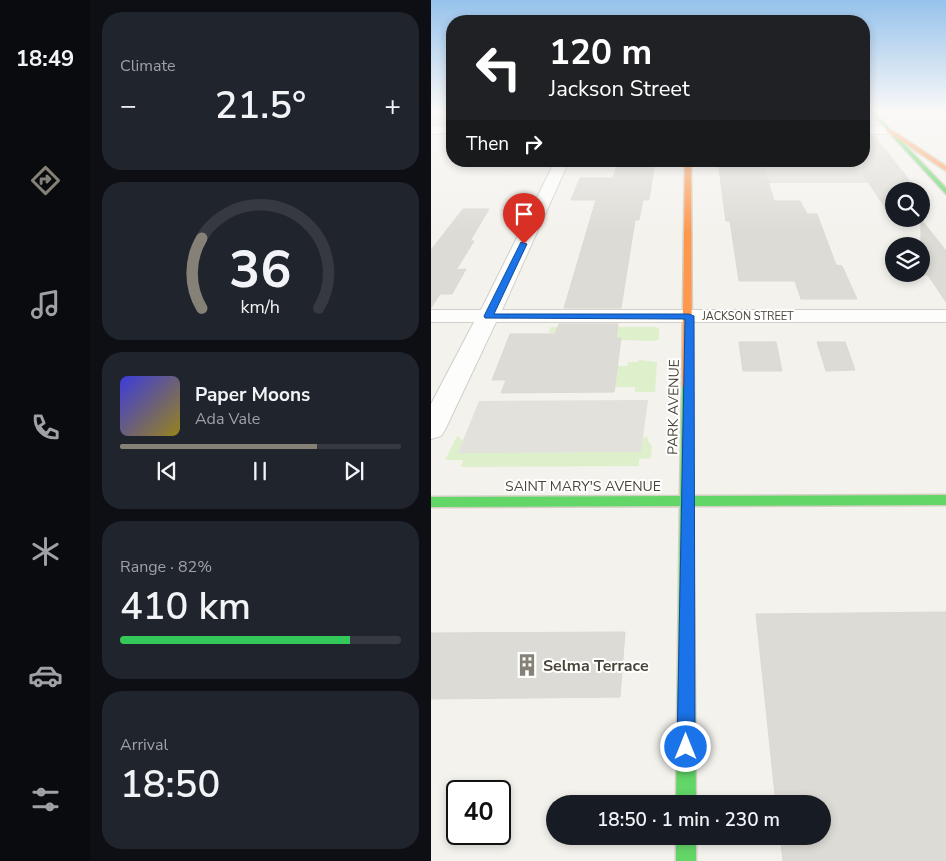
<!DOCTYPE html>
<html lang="en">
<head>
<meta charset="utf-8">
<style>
  :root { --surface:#171b24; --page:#20242c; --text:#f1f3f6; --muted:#9ea1a6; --line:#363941; --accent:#858177 }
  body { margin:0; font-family:"Nunito Sans",sans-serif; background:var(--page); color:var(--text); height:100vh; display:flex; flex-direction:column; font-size:19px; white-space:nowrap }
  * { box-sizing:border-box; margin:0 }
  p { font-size:16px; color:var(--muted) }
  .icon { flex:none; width:28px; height:28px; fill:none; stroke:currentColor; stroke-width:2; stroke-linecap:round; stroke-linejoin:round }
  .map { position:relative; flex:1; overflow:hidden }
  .sheet { display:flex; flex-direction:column; gap:12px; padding:12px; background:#0d0f14; width:341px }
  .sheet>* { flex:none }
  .guide { position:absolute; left:15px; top:15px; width:424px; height:152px; border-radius:20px; box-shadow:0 2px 8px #0003; background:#202124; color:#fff; overflow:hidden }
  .fabs { position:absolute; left:454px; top:182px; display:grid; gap:10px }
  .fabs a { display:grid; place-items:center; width:45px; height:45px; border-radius:50%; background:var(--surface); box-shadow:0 2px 8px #0003; font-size:25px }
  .speed { position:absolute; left:15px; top:780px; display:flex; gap:10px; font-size:25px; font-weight:700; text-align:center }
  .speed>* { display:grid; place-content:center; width:65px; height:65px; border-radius:50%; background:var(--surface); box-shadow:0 2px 8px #0003; line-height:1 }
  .speed .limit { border:2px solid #111; border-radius:8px; background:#fff; color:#111 }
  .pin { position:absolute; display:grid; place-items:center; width:42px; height:42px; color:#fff; margin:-51px -21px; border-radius:50% 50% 50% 0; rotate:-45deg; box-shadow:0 0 5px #0007 }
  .pin .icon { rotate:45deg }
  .me { position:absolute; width:55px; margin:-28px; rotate:0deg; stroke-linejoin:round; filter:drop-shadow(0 0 4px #0008) }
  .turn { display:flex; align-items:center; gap:18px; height:105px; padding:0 20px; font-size:22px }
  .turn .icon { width:65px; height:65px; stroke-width:2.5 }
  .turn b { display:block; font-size:35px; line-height:42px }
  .then { display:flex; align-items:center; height:48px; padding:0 20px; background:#0003; gap:10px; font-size:19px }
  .big { font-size:38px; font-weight:600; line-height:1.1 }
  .sheet .tile { flex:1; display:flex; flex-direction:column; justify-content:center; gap:8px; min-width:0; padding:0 18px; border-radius:20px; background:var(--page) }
  .sheet .dial { align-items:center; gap:0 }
  .dial svg { height:130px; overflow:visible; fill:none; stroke:var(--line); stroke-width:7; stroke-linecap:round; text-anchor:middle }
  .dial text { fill:var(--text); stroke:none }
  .song { display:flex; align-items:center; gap:15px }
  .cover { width:60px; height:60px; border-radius:8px; background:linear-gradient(135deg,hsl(240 70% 55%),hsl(50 70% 35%)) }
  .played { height:5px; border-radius:2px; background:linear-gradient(90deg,var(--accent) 70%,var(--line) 70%) }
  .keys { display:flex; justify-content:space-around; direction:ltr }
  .heat { display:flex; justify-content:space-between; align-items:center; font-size:28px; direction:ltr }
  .charge { height:8px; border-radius:4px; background:linear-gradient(90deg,#34c759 82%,var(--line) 0) }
  .trip { position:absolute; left:115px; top:795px; width:285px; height:50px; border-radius:25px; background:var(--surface); box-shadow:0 2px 8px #0003; font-weight:600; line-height:50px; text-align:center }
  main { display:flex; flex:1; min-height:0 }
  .tabs { display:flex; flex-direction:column; width:90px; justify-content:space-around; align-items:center; background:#090b0e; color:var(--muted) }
  .tabs .icon { width:35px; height:35px }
  .tabs .selected { color:var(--accent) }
  .tabs b { font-size:22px; color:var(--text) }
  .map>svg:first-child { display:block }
  .green { fill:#deefcb }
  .parking { fill:#e2e1dc }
  .building { fill:#dddbd5; stroke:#dcd9d2 }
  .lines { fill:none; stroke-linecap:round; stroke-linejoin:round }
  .street-casing { stroke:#d1cfca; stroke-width:2 }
  .fast-casing { stroke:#d3d0c3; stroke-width:3 }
  .slow-casing { stroke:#d3d0c3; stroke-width:3 }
  .street { fill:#fdfdfc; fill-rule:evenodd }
  .fast { fill:#63d668; fill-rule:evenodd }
  .slow { fill:#ff974d; fill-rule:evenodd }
  .route { fill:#1a73e8; stroke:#114b97 }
  .labels { text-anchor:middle; stroke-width:4; stroke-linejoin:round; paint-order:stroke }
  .far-street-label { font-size:11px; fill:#4a4437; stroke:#fff }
  .street-label { font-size:14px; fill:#4a4437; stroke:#fff }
  .near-poi-label { font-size:16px; font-weight:bold; fill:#4a4437; stroke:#fff; text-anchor:start }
</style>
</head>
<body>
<main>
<nav class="tabs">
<b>18:49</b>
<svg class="icon selected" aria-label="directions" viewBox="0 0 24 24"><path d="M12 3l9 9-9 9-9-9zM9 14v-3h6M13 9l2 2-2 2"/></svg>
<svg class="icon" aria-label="music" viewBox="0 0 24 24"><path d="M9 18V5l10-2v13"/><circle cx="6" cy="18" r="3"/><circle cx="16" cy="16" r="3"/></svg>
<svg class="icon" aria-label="phone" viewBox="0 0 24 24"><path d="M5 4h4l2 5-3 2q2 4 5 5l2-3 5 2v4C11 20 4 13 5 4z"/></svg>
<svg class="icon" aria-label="climate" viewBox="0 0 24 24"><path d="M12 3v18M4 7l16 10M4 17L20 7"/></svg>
<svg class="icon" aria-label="car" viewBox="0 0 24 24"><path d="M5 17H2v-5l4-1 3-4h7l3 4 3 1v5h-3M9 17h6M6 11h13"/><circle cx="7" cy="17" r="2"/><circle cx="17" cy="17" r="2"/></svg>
<svg class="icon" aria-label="filters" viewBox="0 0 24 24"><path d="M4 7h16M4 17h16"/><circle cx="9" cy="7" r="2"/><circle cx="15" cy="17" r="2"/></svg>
</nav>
<section class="sheet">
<div class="tile"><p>Climate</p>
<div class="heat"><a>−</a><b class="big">21.5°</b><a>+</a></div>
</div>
<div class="tile dial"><svg viewBox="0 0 100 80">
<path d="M14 69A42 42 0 1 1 86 69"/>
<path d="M14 69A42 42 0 0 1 14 26" stroke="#858177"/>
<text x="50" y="56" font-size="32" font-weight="700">36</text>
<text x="50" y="72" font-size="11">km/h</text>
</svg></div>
<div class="tile">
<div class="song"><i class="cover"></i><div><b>Paper Moons</b><p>Ada Vale</p></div></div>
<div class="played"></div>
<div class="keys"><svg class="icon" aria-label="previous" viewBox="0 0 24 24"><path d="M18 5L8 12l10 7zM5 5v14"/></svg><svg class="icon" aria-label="pause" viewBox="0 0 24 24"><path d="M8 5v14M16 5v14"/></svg><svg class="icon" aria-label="next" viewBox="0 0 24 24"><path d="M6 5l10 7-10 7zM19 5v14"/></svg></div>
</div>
<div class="tile"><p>Range · 82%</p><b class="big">410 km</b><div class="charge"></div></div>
<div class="tile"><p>Arrival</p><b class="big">18:50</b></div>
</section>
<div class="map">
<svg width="515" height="861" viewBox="0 0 515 861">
  <rect width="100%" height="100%" fill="#f3f2ed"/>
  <!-- green -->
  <path class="green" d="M120,327H225L228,329V339L225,341L189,340V338H170V333H118Z
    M208,360L226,362L224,392H204V387H179L184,366H196L197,362H207Z
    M26,436L32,441L27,452H210L211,439L216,436L217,441L221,446L220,458L208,459V466L30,467L32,460H14Z"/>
  <!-- parking -->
  <path class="parking" d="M427,166L442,168L445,172H473L480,183H293L332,167Z
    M217,400L210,452L27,453L48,401Z"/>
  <!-- building -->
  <path class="building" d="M10,112H21V125L0,124V120Z
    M432,136H444L486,191H462V209H455L432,174Z
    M187,161H224L218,200H212L208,220H204L190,308H133L165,200H140L149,178H182Z
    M287,161H331L343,201H369L376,214H386L405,265L411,266L426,299H370L364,281H308L299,221H295Z
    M32,209H58L39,241H43L25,270L35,269L21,294H9L0,308V250Z
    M490,219L515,251V302L497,275H490Z
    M128,324H187L185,338H190L183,392L70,393L75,380H61L79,334H124Z
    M308,342H345L351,371H312Z
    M386,342H414L424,370L395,371Z
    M515,612V861H352L349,836H391V804H345L325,614Z
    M194,632L189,697L0,699V633Z"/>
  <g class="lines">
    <defs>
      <path id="street" d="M0,126L21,127V133L0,134Z
        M432,126H457L463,130L457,134H432Z
        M124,161H138L71,310H515V322H65L14,430L10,436L0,439V404L43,322H0V310H50Z"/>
      <path id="fast" d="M439,112H443L515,188V194Z
        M256,383L261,386L262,496L515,495V505L262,506L265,804H245L249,506L0,507V497L249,496L251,386Z
        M245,836H265V861H245Z"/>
      <path id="slow" d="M455,129H459L515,166V171L455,131Z
        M254,161H260L261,386L256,389L251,386Z"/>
    </defs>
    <!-- street casing -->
    <use href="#street" class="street-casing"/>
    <!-- fast casing -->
    <use href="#fast" class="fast-casing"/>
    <!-- slow casing -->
    <use href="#slow" class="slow-casing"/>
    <!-- street -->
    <use href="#street" class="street"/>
    <!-- fast -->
    <use href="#fast" class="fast"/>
    <!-- slow -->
    <use href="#slow" class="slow"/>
  </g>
  <!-- sky -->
  <linearGradient id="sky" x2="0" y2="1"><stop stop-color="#96c2ec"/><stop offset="0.48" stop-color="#faf9f7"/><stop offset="1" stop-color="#faf9f7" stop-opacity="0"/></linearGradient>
  <rect width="515" height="232" fill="url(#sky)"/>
  <!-- route -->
  <path class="route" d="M90,242L96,244L63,314H258L263,316L264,747L262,754L255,756L249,754L246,747L254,319L54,318L53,316Z"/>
  <!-- icons -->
  <defs>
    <symbol id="building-bare" viewBox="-9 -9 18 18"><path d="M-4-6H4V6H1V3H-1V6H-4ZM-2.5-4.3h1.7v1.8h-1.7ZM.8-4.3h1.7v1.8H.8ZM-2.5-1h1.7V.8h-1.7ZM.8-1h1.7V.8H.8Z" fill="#858177" stroke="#fff" stroke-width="2.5" paint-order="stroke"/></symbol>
  </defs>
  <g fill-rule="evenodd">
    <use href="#building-bare" x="80" y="649" width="32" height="32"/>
  </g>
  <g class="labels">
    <!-- far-street labels -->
    <g class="far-street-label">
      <text x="317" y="320">JACKSON STREET</text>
    </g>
    <!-- street labels -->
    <g class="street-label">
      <text transform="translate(242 407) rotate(-89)" y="5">PARK AVENUE</text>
      <text x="152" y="491">SAINT MARY'S AVENUE</text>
    </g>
    <!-- near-poi labels -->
    <g class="near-poi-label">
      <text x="112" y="671">Selma Terrace</text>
    </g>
  </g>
</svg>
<div class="fabs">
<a><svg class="icon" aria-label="search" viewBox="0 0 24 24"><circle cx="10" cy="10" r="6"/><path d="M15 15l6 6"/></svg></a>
<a><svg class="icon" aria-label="layers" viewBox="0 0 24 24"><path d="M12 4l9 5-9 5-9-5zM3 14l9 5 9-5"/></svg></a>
</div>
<div class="speed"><div class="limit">40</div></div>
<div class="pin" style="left:93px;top:244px;background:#d93025"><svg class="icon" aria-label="arrive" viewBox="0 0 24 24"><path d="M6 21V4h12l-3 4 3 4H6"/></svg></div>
<svg class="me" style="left:255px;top:747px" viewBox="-20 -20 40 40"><circle r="17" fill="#1a73e8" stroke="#fff" stroke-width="3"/><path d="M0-11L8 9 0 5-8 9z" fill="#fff"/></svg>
<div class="trip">18:50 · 1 min · 230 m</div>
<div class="guide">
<div class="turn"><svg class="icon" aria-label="left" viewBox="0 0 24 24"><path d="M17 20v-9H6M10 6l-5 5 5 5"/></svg><div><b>120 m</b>Jackson Street</div></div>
<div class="then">Then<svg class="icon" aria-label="right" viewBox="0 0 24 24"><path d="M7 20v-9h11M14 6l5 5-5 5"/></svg></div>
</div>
</div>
</main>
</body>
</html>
